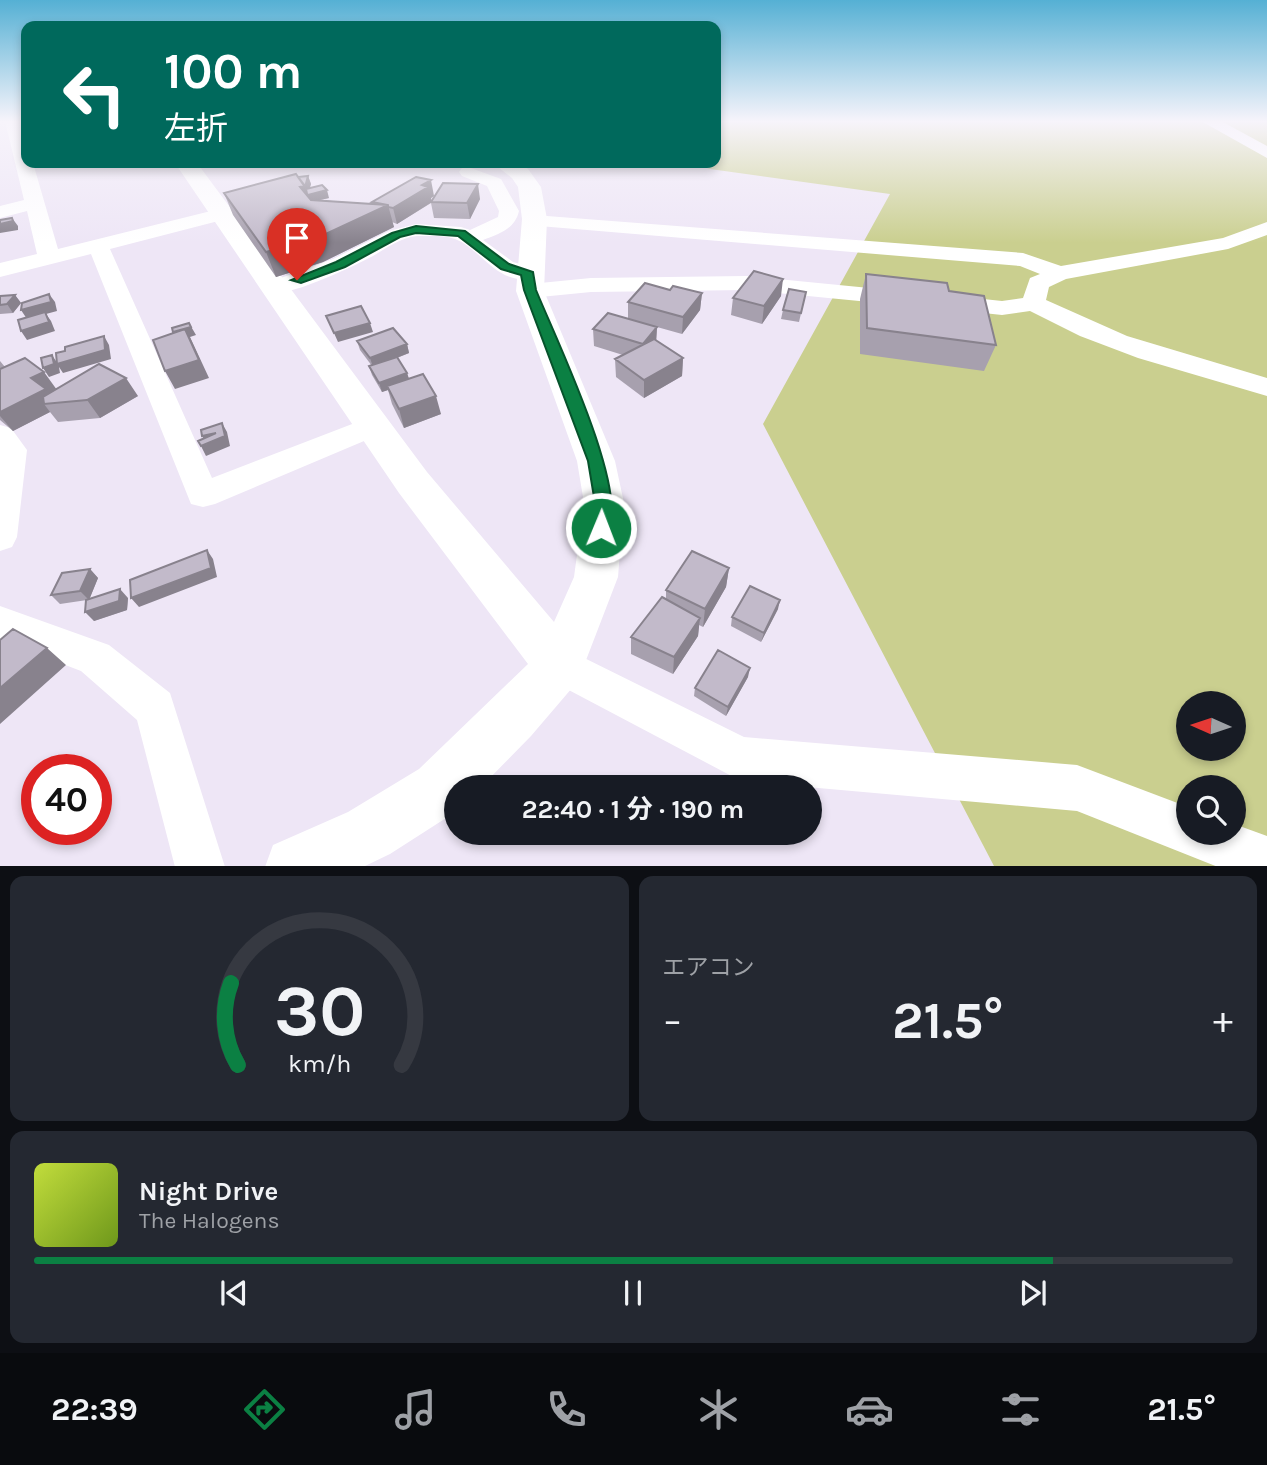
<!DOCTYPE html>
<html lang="ja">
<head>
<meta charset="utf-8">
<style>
  :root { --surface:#171b24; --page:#242831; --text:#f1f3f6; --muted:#9ea1a6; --line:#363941; --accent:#0b8043 }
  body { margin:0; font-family:Karla,"Noto Sans JP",sans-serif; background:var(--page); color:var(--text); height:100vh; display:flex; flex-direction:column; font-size:26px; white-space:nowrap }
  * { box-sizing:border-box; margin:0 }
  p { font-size:23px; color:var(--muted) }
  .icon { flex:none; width:38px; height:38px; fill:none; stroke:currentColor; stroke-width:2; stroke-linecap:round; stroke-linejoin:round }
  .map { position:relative; height:866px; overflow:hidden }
  .panel { display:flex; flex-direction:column; gap:10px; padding:10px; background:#0d0f14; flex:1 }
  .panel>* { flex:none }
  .hud { position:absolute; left:21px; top:21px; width:700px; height:147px; border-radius:14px; box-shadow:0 4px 10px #0003; background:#00695c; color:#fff; overflow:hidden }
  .needle { width:46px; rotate:273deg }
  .controls { position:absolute; left:1176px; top:691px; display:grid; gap:14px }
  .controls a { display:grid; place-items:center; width:70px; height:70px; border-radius:50%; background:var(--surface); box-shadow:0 4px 10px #0003; font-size:35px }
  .speed { position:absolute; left:21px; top:754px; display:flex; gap:14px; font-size:35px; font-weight:700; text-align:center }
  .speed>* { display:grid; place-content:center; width:91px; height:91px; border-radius:50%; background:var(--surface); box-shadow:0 4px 10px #0003; line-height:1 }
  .speed .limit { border:10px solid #d22; background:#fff; color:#111 }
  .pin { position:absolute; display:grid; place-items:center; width:60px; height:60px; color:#fff; margin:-72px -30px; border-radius:50% 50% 50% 0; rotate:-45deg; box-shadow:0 0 7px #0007 }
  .pin .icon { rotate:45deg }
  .me { position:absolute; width:77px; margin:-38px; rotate:1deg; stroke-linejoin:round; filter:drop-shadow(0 0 5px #0008) }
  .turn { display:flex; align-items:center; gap:24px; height:147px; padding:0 28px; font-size:32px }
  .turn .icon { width:91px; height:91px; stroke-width:2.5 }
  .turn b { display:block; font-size:49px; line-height:60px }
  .big { font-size:52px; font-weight:700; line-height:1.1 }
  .panel .card { flex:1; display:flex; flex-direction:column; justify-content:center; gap:10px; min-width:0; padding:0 24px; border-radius:14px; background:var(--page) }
  .panel .dial { align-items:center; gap:0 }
  .dial svg { height:182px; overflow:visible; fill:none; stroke:var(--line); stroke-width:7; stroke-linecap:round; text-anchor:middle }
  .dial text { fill:var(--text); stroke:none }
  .song { display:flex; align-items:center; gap:21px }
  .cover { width:84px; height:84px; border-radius:10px; background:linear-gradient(135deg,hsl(70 70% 55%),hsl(80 70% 35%)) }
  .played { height:7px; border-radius:4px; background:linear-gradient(90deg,var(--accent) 85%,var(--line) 85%) }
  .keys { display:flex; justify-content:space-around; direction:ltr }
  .heat { display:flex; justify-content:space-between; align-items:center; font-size:38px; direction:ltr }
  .panel .tiles { flex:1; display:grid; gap:10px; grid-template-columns:1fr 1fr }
  .card:last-child { grid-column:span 2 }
  .trip { position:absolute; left:444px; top:775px; width:378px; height:70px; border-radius:35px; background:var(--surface); box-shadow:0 4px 10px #0003; font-weight:700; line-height:70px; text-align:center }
  .menu { display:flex; height:112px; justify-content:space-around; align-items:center; background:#090b0e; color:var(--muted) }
  .menu .icon { width:49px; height:49px }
  .menu .current { color:var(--accent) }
  .menu b { font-size:32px; color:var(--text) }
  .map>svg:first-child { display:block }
  .green { fill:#cacf8f; fill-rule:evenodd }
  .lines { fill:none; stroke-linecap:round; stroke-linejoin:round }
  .minor { fill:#fff; fill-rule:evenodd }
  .tertiary { fill:#fff; fill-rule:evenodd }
  .wall { fill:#a7a0ae }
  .shaded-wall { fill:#88828d }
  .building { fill:#c2baca; stroke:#88828d; stroke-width:2 }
  .route { fill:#0b8043; stroke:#07532c; stroke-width:2 }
</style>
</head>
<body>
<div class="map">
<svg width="1267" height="867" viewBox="0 0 1267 867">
  <rect width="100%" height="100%" fill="#eee6f6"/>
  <!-- green -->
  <path class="green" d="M716,121H1267V866H994L763,424L890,194L710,169L690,163H716ZM1188,704H1234V749H1188ZM1188,788H1234V833H1188Z"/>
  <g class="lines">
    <!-- minor -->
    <path class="minor" d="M5,121H21L26,140V163H33L58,249L223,208L230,210L233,214L230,218L110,249L212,478L373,416L383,419L388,426L383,433L215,504L203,507L191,504L91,254L0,277V263L37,254L27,211L0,218V206L24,200Z
      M1201,121H1221L1267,146V158Z
      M468,167L501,179L519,211C515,229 499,234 483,240L513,262L535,268L538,273L535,278C497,287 482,249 455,239C446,235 427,236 417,236C402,237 386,248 373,256C352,267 288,298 267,293L263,288L267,283L333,259L389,231L416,224L461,227L470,230L498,217L499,211L487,186L462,176L459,172L462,168Z
      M534,215L1023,253L1061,266L1223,238L1267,222V235L1228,249L1066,279L1049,287L1046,300L1127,336L1267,378V396L1138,358L1080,336L1030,311L1002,315L946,309L938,307L934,302L938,297L946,295L1002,301L1023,298L1030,278L1040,274L1020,266L527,225L524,221L527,217Z
      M746,276L900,291L908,293L912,298L908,303L900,305L746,290L591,292L530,298L522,296L518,291L522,286L530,284L591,278Z
      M0,425L11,428L27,450L17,537L12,547L0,551Z
      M0,606L109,645L170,693L225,867H175L137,720L81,671L0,640Z
      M560,646L744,737L1077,765L1188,807V833H1234V824L1267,836V867H1218L1077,811L741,781L546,678L540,665L546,652Z"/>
    <!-- tertiary -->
    <path class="tertiary" d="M175,163H197L427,472L554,622L574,577L584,503L577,461L516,291L522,219L518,187L512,178L493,163H518L528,169L541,187L547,219L544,291L615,461L624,503L618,577L578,681L531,736L480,788H457V811L390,854L363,867H265L273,845L348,812L419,769L528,664L399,493Z"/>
  </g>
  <!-- wall -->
  <path class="wall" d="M308,176L311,184L309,188L329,198L319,200L372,204V202L434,196L431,198V201L480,199L470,219L434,218L431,203L397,224L392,222L394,227L323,262L276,277L233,215L224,193L298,177Z
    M866,274L949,291L996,345L984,371L860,354V299Z
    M670,290L702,293L700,310L682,334L657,327L656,341L683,358L682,376L644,398L616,377L615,359L623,355L594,346L593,329L628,318V302Z
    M806,292L799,322L781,319L783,310Z
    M15,295L21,303L13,313L0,314V296Z
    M781,296L762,324L731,315L733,298Z
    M357,341L407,344L409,353L397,358L407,373L409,379L441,414L404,428L392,404L388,390L382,392L372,375L369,366H372L360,350Z
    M0,361L5,367L56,389L138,396L100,418L58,422L50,412L13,431L0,420Z
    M729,568L726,587L703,627L699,625L698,636L673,674L631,654V637L666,599V590Z
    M90,569L98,578L89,600L128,598L127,610L94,621L87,600L60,604L51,595Z
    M778,609L761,642L731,626L732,617Z
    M748,677L726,716L694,696L695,688Z"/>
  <!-- shaded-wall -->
  <path class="shaded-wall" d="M308,176L311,184L308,195L312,208L300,187Z
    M431,180L434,196L431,198L432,202L397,224L393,208L422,185Z
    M478,184L480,199L470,219L467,203Z
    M327,190L329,198L311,202L308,195Z
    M388,205L394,227L323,262L276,277L266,252Z
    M12,218L18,226V230L0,233V224Z
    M783,279L781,296L762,324L764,306Z
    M702,293L700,310L682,334L683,317Z
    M49,294L55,302L57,311L46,314L51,321L55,331L27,340L21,331L27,319L21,310Z
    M15,295L21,303L13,313L7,304Z
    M189,323L196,335L190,337L209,378L175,389L165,371L178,341Z
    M370,323L373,332L338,342L334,333Z
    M657,327L656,344L643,361V344Z
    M104,336L109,345L111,359L63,373L59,367L60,373L49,377L43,368L52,355L58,364Z
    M407,344L409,353L373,367L370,358Z
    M683,358L682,376L644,398V380Z
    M44,372L57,390L44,404L50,412L13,431L0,416V412L31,378Z
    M407,373L410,382L387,386L388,390L382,392L379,383Z
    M126,378L138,396L100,418L87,400Z
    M436,396L441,414L404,428L399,409Z
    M222,423L227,432L230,446L206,456L201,446L207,444L202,436Z
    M207,550L213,559L217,577L139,607L131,598Z
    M729,568L726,587L703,627L705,609Z
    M90,569L98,578L89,600L80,591Z
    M120,589L128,598L127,610L94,621L85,612Z
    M780,600L778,609L761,642L764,633Z
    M700,618L698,636L673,674L674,657Z
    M47,648L66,665L0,724V688Z
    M750,668L748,677L726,716L728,707Z"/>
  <!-- building -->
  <path class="building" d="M296,174L305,186L300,187L311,200L388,205L315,239L266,252L224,193Z
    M308,176L305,187L298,177Z
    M416,177L431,180L422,185L428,187L393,208L388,207V205L372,202Z
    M443,183L478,184L467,203L431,202Z
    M322,185L327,190L308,195L307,194L306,189Z
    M12,218L13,221L0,224V220Z
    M754,271L783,279L764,306L733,298Z
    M866,274L947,283L949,291L984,296L996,345L867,328Z
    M645,283L670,290L673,286L702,293L683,317L628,302Z
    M789,289L806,292L801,313L783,310Z
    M49,294L51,302L21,310L22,303Z
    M15,295L7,304L0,305V296Z
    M361,306L370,323L334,333L326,316Z
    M45,312L49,322L21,331L18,320Z
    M608,313L657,327L643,344L593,329Z
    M189,323L191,327L173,332L172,328Z
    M393,328L407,344L370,358L357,341Z
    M185,329L199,360L165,371L153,340Z
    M104,336L105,350L57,364L56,353L65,351V347Z
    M654,339L683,358L644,380L615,359Z
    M52,355L54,364L43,368L41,358Z
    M397,357L407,373L379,383L369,366Z
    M25,358L44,372L31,378L46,389L0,412V369Z
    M99,364L126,378L87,400L44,404L43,397Z
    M423,374L436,396L399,409L387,386Z
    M222,423L225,436L201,446L198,441L216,433L202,436L201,430Z
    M207,550L211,568L131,598L130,580Z
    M692,551L729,568L705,609L666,590Z
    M90,569L80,591L51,595L62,573Z
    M750,586L780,600L764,633L732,617Z
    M120,589L119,601L85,612L86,600Z
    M662,597L700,618L674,657L631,637Z
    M13,629L47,648L0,688V640Z
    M718,650L750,668L728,707L695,688Z"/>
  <!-- sky -->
  <linearGradient id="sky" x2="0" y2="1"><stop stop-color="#55b0d4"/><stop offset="0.5" stop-color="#f7f4fb"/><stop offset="1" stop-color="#f7f4fb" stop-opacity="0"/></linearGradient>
  <rect width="1267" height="243" fill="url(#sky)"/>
  <!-- route -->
  <path class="route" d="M416,226L465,231L509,264L533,272L536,290C555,337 630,491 608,533H595L592,528L595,503L588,461L524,290L521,275L501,269L458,236L416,233L400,237L345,267L301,283L291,280L336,262L392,233Z"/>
</svg>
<div class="controls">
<a><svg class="needle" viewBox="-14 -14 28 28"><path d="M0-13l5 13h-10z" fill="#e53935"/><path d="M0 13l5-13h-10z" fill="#9ea1a6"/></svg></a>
<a><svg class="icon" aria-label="search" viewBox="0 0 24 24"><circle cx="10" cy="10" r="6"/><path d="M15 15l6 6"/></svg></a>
</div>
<div class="speed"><div class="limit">40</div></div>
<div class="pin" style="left:297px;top:280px;background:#d93025"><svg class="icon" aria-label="arrive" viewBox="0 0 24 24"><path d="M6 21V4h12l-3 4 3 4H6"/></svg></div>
<svg class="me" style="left:601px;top:528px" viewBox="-20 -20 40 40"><circle r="17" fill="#0b8043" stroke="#fff" stroke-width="3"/><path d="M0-11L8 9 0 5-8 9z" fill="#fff"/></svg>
<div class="trip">22:40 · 1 分 · 190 m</div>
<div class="hud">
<div class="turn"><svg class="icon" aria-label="left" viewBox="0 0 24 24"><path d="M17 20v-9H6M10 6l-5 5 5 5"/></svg><div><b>100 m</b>左折</div></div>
</div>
</div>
<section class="panel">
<div class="tiles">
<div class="card dial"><svg viewBox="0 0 100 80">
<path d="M14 69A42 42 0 1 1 86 69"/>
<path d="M14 69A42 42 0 0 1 11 33" stroke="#0b8043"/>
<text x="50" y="56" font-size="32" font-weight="700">30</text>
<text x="50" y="72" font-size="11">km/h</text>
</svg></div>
<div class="card"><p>エアコン</p>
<div class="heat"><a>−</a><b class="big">21.5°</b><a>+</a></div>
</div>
<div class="card">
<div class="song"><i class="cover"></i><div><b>Night Drive</b><p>The Halogens</p></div></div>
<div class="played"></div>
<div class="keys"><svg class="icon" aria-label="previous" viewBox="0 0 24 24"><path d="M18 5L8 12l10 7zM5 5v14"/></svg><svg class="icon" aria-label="pause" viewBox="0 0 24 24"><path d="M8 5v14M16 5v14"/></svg><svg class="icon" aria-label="next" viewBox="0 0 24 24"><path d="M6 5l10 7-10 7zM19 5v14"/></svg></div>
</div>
</div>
</section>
<nav class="menu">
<b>22:39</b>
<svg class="icon current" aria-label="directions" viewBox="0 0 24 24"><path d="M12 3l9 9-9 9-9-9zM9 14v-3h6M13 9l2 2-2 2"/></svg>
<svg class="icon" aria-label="music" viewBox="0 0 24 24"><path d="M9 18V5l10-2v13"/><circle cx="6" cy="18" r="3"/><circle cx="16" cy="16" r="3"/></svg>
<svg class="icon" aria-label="phone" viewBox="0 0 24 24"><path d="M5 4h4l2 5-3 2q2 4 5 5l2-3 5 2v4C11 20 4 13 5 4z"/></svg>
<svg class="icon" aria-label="climate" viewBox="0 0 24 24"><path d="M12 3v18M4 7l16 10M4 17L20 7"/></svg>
<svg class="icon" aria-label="car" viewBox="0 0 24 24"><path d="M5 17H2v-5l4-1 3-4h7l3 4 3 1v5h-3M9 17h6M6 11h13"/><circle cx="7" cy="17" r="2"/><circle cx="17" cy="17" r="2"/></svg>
<svg class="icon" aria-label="filters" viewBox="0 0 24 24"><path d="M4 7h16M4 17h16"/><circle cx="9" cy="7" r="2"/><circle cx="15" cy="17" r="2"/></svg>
<b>21.5°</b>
</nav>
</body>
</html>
